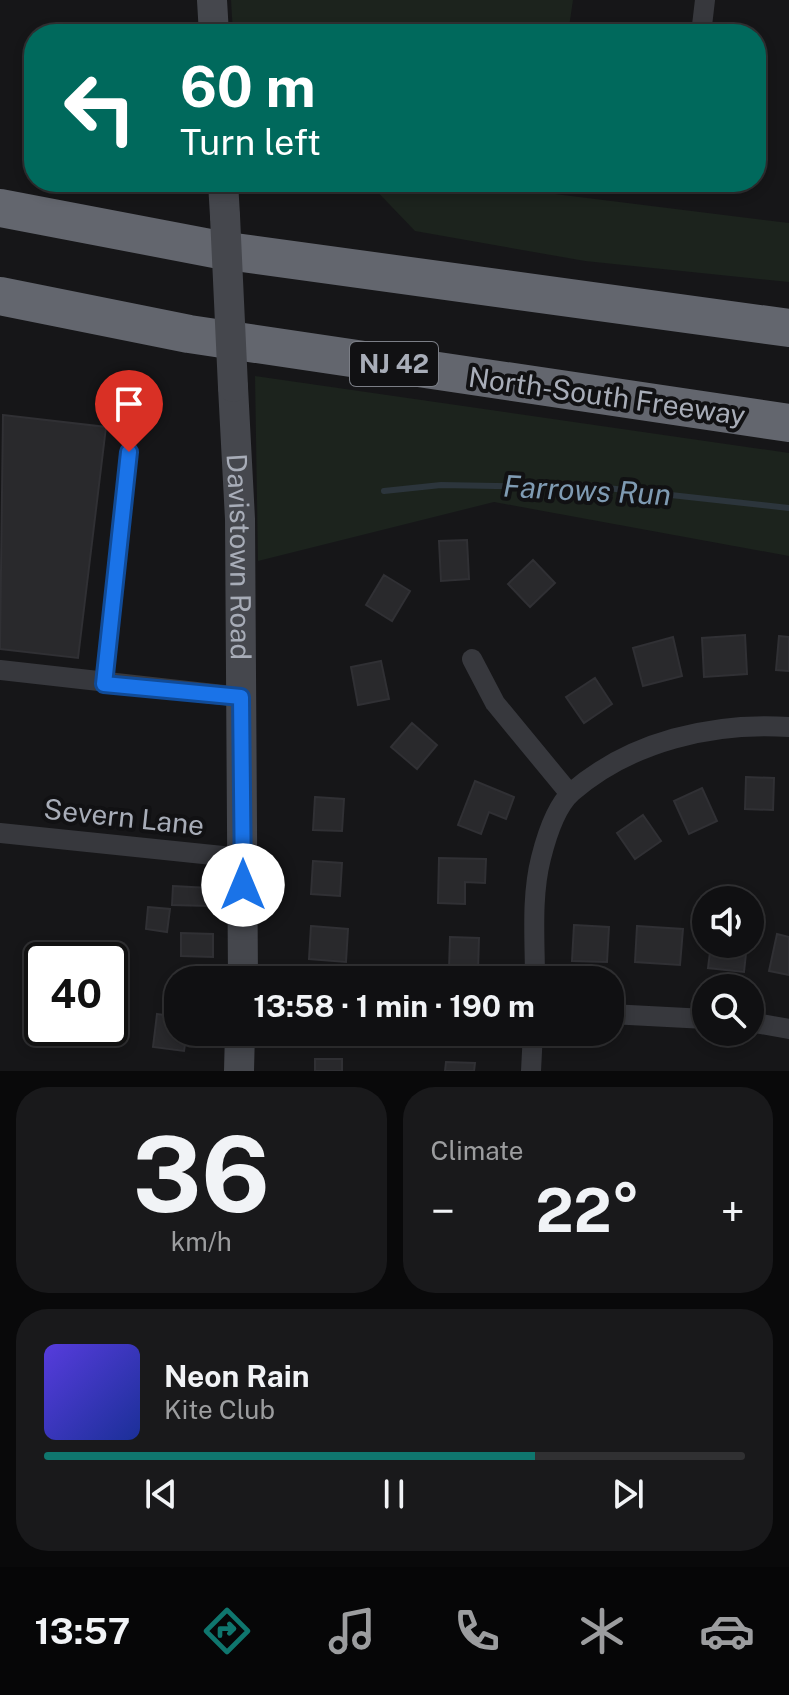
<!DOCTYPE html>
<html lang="en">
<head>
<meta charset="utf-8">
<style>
  :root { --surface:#101012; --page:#19191b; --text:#f1f3f6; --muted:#9c9d9f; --line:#303032; --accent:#0f766e }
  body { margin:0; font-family:"Public Sans",sans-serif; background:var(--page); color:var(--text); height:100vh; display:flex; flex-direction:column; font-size:30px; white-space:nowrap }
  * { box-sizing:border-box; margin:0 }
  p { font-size:26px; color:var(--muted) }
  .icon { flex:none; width:44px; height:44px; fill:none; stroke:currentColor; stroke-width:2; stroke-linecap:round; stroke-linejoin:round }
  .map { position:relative; height:1071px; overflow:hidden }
  .drawer { display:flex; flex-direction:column; gap:16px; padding:16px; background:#09090a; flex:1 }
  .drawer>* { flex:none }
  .hud { position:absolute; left:24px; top:24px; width:742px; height:168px; border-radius:32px; box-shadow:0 4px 12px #0003,0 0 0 2px var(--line); background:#00695c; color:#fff; overflow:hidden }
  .fabs { position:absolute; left:692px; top:886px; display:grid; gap:16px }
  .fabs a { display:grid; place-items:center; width:72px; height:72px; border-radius:50%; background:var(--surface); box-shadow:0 4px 12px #0003,0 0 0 2px var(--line); font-size:40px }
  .speed { position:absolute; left:24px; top:942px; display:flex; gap:16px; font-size:40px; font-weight:700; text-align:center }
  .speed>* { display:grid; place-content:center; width:104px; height:104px; border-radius:50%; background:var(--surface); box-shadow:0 4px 12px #0003,0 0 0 2px var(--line); line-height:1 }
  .speed .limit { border:4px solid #111; border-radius:12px; background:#fff; color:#111 }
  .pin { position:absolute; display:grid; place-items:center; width:68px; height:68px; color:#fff; margin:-82px -34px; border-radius:50% 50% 50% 0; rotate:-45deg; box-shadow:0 0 8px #0007 }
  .pin .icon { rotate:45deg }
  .me { position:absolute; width:88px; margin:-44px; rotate:0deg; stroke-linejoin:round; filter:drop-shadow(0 0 6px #0008) }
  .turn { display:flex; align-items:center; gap:28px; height:168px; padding:0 24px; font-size:36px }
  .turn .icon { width:104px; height:104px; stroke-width:2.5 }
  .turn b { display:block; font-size:56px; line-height:68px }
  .big { font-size:60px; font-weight:700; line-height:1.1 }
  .drawer .tile { flex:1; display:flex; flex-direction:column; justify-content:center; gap:12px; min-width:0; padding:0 28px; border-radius:32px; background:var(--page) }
  .drawer .dial { align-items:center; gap:0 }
  .dial b { font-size:104px; line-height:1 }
  .song { display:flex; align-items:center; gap:24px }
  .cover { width:96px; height:96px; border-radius:12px; background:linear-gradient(135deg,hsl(250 70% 55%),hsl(230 70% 35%)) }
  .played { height:8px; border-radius:4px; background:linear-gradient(90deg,var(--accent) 70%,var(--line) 70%) }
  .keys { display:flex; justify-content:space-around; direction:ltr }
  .heat { display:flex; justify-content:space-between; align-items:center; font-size:44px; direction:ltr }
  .drawer .tiles { flex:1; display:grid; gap:16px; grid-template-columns:1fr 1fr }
  .tile:last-child { grid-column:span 2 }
  .trip { position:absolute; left:164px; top:966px; width:460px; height:80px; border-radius:32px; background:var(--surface); box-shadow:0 4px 12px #0003,0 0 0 2px var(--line); font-weight:700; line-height:80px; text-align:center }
  .tab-bar { display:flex; height:128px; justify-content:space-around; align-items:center; background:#060607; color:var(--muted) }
  .tab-bar .icon { width:56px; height:56px }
  .tab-bar .active { color:var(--accent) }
  .tab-bar b { font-size:36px; color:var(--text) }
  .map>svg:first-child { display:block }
  .green { fill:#1c231d }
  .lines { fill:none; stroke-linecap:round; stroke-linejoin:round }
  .stream { stroke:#2c353c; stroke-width:6 }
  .building { fill:#29292c; stroke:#303034; stroke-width:2 }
  .lane { stroke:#37383d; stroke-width:10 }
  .street { stroke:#37383d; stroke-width:20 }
  .secondary { stroke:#45474d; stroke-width:30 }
  .highway { stroke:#63666e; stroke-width:38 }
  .secondary-bridge { stroke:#45474d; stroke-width:30 }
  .route-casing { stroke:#114b97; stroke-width:20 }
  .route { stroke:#1a73e8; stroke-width:14 }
  .labels { text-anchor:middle; stroke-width:8; stroke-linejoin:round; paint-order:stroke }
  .shield { fill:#111113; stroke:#7b7e86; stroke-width:2 }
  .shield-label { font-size:26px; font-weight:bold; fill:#a8adb8 }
  .street-label { font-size:28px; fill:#a8adb8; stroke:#111113 }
  .water-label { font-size:30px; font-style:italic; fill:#7f9bb3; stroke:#111113 }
</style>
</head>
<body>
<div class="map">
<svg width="789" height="1071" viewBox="0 0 789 1071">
  <rect width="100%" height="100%" fill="#161618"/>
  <!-- green -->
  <path class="green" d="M231,0H573L568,34H233Z
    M368,182H548L547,193L789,223V282L585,261L415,231Z
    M255,376L789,453V556L494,502L258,561Z"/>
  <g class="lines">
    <!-- stream -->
    <path class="stream" d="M384,491L441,485L607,488L789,508"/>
  </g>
  <!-- building -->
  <path class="building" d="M3,415L106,427L78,658L0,649Z
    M467,540L469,579L441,581L439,541Z
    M533,560L555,583L530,607L508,584Z
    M384,575L410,591L392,621L366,605Z
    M745,635L747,674L704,677L702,638Z
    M779,636L789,637V671L776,670Z
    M673,637L682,676L643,686L633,648Z
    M381,661L389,699L358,705L351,667Z
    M595,678L612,704L584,723L566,697Z
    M412,723L437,745L417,769L391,747Z
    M746,777L774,778L773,810L745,809Z
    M475,781L514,797L506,819L489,812L481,834L458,825Z
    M702,788L717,821L689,834L674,801Z
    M315,797L344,799L342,831L313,830Z
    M643,815L661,841L635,859L617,833Z
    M439,858L486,859L485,883L465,882V904L438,903Z
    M313,861L342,863L340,896L311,894Z
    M173,886L209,888V906L172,905Z
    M148,907L170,909L167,932L146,929Z
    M574,925L609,927L607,962L572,961Z
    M311,926L348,929L346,962L309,959Z
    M637,926L683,929L680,965L635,962Z
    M181,933L213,934V957L181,956Z
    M777,934L789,937V975L769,971Z
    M450,937L479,938L478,971L449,970Z
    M711,944H747L744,972L708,968Z
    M157,1014L178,1017V1032H187L184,1051L153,1047Z
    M315,1059H342V1071H315Z
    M446,1062L475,1063L474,1071H445Z"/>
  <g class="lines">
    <!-- lane -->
    <path class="lane" d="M104,684L129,452"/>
    <!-- street -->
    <path class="street" d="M701,34L705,0
      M472,659L495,703L570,794
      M0,670L241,697
      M0,833L242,858
      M535,980C535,940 531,897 541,858C546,838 556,806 572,792C631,741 713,722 789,727
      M610,1014L706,1019
      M750,1022L789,1029
      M531,1071L533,1032"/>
    <!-- secondary -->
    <g class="secondary">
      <path d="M212,0L214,34"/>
      <path d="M223,182L225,216"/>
      <path id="s1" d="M233,387L240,519L243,980"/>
      <path d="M239,1071L240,1032"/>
    </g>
    <!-- highway -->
    <path class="highway" d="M0,208L220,250L789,328
      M0,296L189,334L789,423"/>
    <!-- secondary-bridge -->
    <path class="secondary-bridge" d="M225,216L233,387"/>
  </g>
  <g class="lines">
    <defs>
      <path id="route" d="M129,452L104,684L241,697L243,885"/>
    </defs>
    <!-- route casing -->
    <use href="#route" class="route-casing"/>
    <!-- route -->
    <use href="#route" class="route"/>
  </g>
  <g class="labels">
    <!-- shield labels -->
    <rect class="shield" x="350" y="342" width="88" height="44" rx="6"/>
    <g class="shield-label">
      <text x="394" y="373">NJ 42</text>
    </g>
    <!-- street labels -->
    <g class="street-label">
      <text transform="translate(607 396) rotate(8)" y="10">North-South Freeway</text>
      <text dy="10" stroke="none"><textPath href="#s1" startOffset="170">Davistown Road</textPath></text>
      <text transform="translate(124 817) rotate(6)" y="10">Severn Lane</text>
    </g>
    <!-- water labels -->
    <g class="water-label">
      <text transform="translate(587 491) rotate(3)" y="10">Farrows Run</text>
    </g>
  </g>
</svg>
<div class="fabs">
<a><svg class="icon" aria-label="sound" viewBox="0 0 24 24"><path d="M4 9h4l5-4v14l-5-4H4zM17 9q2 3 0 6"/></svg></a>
<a><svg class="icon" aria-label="search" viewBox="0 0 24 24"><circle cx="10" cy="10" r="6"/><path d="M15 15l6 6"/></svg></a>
</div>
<div class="speed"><div class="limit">40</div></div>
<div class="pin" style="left:129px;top:452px;background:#d93025"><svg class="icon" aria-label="arrive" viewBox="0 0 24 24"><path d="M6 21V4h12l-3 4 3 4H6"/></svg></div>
<svg class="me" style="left:243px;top:885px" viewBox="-20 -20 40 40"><circle r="19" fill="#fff"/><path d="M0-13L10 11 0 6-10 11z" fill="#1a73e8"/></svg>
<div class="trip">13:58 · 1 min · 190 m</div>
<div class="hud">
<div class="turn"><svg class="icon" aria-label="left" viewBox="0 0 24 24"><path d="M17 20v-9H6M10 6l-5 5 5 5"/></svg><div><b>60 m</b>Turn left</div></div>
</div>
</div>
<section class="drawer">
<div class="tiles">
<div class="tile dial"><b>36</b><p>km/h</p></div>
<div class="tile"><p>Climate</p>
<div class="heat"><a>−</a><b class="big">22°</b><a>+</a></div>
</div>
<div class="tile">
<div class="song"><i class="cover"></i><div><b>Neon Rain</b><p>Kite Club</p></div></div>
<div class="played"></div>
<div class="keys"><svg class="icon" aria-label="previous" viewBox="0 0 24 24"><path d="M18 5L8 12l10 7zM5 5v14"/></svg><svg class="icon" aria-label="pause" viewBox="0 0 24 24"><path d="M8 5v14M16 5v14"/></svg><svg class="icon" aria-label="next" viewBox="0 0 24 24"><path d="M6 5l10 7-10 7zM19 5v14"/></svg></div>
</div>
</div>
</section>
<nav class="tab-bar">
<b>13:57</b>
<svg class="icon active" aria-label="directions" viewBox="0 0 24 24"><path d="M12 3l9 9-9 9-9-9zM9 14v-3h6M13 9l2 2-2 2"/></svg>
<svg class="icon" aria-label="music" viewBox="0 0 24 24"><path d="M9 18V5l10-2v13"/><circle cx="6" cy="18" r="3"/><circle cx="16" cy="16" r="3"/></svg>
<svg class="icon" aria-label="phone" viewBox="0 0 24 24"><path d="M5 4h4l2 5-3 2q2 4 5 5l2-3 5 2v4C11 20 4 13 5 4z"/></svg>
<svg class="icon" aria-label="climate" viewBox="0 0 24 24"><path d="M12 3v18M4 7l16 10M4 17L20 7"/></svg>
<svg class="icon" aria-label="car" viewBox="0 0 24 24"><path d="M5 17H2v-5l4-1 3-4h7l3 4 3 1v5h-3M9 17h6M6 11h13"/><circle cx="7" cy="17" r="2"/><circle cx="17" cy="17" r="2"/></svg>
</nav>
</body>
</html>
